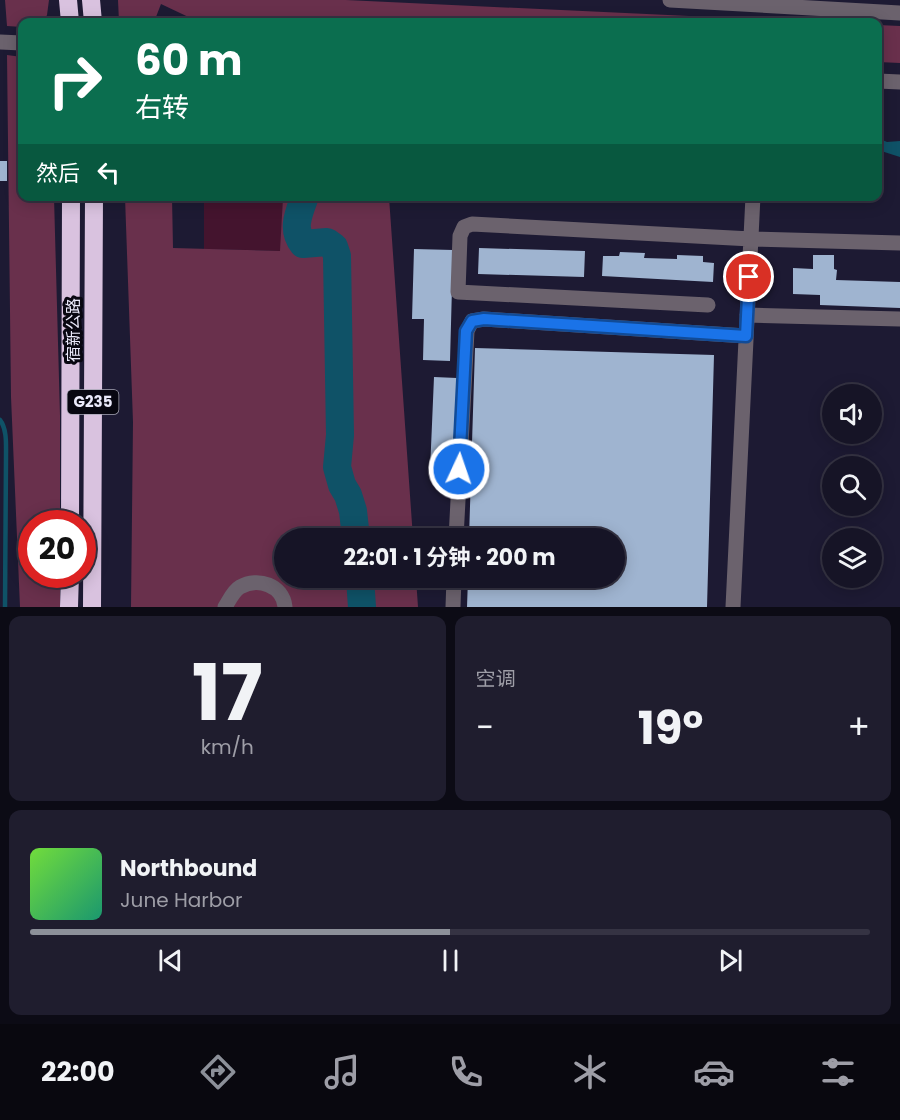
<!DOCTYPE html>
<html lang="zh">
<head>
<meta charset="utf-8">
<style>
  :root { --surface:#161426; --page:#1f1d2e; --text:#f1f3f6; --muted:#9e9ea7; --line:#353343; --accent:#8c9099 }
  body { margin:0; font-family:Poppins,"Noto Sans SC",sans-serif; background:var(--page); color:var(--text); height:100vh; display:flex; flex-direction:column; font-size:22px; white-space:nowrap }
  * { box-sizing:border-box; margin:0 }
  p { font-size:20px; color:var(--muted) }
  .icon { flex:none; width:33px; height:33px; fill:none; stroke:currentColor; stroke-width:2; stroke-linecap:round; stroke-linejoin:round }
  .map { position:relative; height:607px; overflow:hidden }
  .drawer { display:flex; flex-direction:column; gap:9px; padding:9px; background:#0c0b15; flex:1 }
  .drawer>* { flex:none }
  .banner { position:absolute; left:18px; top:18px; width:864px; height:183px; border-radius:12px; box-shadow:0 3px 15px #0003,0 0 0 2px var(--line); background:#0b6e4f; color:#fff; overflow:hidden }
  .buttons { position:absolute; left:822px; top:384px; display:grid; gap:12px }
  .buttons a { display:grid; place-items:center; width:60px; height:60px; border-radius:50%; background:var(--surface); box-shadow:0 3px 15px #0003,0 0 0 2px var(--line); font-size:30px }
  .speed { position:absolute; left:18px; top:510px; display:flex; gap:12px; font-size:30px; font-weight:700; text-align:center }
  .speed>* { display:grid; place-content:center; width:78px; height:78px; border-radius:50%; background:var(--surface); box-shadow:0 3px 15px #0003,0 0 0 2px var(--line); line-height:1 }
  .speed .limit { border:9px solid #d22; background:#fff; color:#111 }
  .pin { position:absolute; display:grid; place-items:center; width:51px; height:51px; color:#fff; margin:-26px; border:3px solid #fff; border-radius:50%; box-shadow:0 2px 6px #0007 }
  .me { position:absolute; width:66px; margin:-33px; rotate:3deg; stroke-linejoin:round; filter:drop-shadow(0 0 4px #0008) }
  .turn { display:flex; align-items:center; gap:21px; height:126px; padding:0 18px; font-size:27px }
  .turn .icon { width:78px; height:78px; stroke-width:2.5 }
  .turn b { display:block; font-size:42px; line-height:51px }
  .then { display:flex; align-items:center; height:57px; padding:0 18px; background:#0003; gap:12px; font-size:22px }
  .big { font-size:45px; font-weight:700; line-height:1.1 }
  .drawer .widget { flex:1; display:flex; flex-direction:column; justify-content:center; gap:9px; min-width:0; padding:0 21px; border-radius:12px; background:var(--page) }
  .drawer .dial { align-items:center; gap:0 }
  .dial b { font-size:78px; line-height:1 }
  .song { display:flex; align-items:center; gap:18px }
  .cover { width:72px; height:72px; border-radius:9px; background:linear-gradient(135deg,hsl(100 70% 55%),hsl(160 70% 35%)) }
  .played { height:6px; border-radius:3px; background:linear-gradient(90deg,var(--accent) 50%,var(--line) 50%) }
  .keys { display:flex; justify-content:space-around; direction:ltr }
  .heat { display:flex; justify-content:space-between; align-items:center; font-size:33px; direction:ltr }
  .drawer .tiles { flex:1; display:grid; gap:9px; grid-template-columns:1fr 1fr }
  .widget:last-child { grid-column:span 2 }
  .trip { position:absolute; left:274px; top:528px; width:351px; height:60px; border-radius:30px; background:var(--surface); box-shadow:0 3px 15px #0003,0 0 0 2px var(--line); font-weight:700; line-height:60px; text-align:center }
  .menu { display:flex; height:96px; justify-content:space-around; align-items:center; background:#09080f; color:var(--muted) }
  .menu .icon { width:42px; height:42px }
  .menu .active { color:var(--accent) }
  .menu b { font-size:27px; color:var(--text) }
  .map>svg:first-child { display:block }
  .green { fill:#44142e }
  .forest { fill:#69304c }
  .water { fill:#0f5267 }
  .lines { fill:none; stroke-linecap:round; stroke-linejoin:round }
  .stream { stroke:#0f5267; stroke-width:4.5 }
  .river { stroke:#0f5267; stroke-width:28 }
  .building { fill:#9fb4d0 }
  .minor { stroke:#6b626d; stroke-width:15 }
  .highway { stroke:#d9c2df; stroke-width:18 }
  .route-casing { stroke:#114b97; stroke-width:15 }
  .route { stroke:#1a73e8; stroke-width:10 }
  .labels { text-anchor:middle; stroke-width:6; stroke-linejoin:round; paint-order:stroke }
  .shield { fill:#080711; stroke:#a7a6b5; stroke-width:1.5 }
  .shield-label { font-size:15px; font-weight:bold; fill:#ebeafb }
  .street-label { font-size:16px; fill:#ebeafb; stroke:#080711 }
</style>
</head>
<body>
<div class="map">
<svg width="900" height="607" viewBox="0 0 900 607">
  <rect width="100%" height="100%" fill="#1d1a33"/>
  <!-- green -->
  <path class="green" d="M204,197H283L281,251L204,249Z"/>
  <!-- forest -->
  <path class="forest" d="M5,0H49L47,15L43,22H22V27L7,26Z
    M118,0H346L817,22H199L161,4L154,22H119Z
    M878,25L900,26V63L878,62Z
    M7,55L22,57V196L54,197L60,415V523L32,524V574L60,575V607H20L11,397Z
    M125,197H172L173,248L280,251L283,197H389L413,538H285V578H416L418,607H131L133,422Z"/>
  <!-- water -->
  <path class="water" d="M878,138L887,142L900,141V157L878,150Z"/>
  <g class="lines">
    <!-- stream -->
    <path class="stream" d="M0,420C7,429 6,444 6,456L5,607"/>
    <!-- river -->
    <path class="river" d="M305,196C299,213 291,229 303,244L327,242L334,247L337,256L340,435L337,467L342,485L348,495L353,511L356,538
      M360,578L362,607"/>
  </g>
  <!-- building -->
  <path class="building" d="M0,161H7V181H0Z
    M479,248L585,251L584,277L478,274Z
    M414,249L453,250L450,361L423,360L424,319H412Z
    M620,252L645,253L644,258L677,259V255L703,256V262L714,263L713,282L602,276L603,256H619Z
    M813,255H834V269L837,270L836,280L900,282V308L820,305V295L793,294V268L813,269Z
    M475,348L714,355L707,607H467L468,578H615V538H469Z
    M434,377L457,378L453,472L430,471Z"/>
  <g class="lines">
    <!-- minor -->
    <path class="minor" d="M670,0L900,13
      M0,42L22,43
      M878,81L900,82
      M708,305L458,292L460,236L464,227L472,224L751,239L900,243
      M747,315L900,319
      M456,538L467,331L472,321L484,319L746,336
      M225,607C229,601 233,591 240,587C258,577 283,585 285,607
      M453,607L454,578
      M733,607L753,196"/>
    <!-- highway -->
    <path class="highway" d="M68,0L70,22
      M91,0L93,22
      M70,524L71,196
      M69,607L70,574
      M92,607L94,196"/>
  </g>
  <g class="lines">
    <defs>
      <path id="route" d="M459,469L466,331L472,321L484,319L746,336L749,277"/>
    </defs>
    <!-- route casing -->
    <use href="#route" class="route-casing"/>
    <!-- route -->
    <use href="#route" class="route"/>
  </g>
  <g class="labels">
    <!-- shield labels -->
    <rect class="shield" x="67.5" y="390" width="51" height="24" rx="4.5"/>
    <g class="shield-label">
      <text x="93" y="407">G235</text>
    </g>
    <!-- street labels -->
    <g class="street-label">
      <text transform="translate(73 330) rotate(-90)" y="6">宿新公路</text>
    </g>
  </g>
</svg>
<div class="buttons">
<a><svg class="icon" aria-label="sound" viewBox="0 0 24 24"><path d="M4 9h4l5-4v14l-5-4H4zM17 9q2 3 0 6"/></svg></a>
<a><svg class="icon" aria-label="search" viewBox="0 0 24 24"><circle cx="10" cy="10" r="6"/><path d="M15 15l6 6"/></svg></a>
<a><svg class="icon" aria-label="layers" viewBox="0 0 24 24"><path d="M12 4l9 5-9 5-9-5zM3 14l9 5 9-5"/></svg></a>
</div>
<div class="speed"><div class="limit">20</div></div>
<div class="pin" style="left:749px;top:277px;background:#d93025"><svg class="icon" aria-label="arrive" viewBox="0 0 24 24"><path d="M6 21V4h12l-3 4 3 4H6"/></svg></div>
<svg class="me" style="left:459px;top:469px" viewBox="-20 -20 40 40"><circle r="17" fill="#1a73e8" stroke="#fff" stroke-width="3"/><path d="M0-11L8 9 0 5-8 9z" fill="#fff"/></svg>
<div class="trip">22:01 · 1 分钟 · 200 m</div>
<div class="banner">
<div class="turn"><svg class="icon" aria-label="right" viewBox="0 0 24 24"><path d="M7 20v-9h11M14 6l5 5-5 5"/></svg><div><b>60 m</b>右转</div></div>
<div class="then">然后<svg class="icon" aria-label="left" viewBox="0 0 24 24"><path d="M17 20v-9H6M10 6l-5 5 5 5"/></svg></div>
</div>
</div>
<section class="drawer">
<div class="tiles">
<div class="widget dial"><b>17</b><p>km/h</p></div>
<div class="widget"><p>空调</p>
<div class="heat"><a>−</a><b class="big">19°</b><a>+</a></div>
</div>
<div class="widget">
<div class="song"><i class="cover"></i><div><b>Northbound</b><p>June Harbor</p></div></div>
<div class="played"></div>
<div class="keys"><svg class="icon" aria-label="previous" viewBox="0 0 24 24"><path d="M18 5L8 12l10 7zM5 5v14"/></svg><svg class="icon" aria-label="pause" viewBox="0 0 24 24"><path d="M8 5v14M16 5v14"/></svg><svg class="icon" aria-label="next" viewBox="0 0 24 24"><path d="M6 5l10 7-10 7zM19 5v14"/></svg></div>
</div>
</div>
</section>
<nav class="menu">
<b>22:00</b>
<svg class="icon active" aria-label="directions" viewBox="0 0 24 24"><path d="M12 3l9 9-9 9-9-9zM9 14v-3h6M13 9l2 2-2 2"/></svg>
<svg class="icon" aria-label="music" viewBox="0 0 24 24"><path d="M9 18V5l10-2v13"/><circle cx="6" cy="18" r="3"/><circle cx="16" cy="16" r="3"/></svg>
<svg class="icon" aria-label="phone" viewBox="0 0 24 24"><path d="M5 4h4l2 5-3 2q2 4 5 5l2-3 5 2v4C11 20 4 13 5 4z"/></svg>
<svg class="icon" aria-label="climate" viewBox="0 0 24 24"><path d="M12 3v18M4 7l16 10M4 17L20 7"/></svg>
<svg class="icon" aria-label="car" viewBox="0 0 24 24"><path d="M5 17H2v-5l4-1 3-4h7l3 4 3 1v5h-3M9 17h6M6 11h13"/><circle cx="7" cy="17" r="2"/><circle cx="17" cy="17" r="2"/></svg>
<svg class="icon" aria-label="filters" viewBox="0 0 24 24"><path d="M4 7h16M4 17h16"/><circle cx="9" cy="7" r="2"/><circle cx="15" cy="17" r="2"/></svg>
</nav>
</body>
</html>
